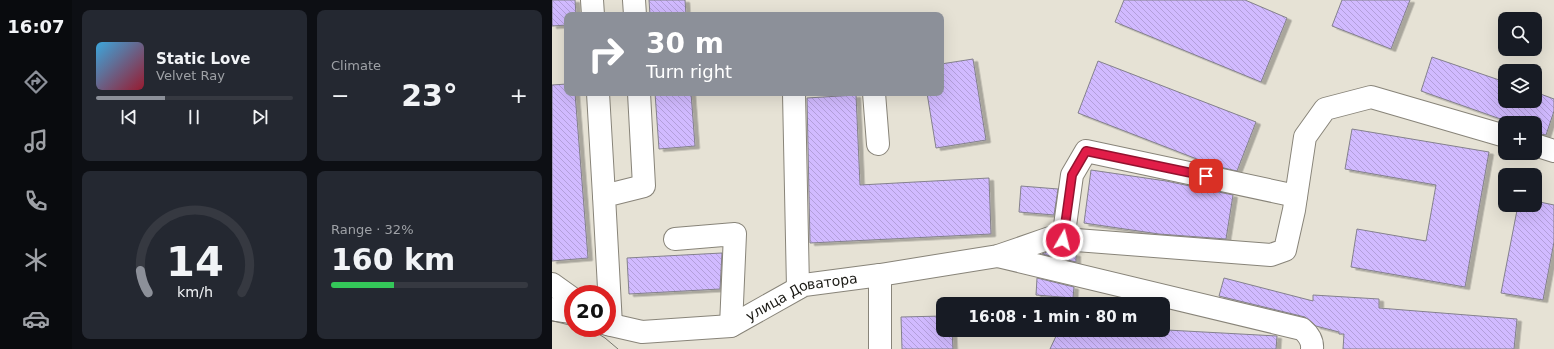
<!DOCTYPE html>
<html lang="en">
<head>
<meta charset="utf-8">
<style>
  :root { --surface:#171b24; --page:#242831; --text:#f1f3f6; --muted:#9ea1a6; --line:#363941; --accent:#8c9099 }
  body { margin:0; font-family:"DejaVu Sans",sans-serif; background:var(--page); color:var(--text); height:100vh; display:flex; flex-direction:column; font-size:15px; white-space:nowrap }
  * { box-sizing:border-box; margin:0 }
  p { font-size:13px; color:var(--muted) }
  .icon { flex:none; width:22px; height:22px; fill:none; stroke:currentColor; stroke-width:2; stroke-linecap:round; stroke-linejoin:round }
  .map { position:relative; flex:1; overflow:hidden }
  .details { display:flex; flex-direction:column; gap:10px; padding:10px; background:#0d0f14; width:480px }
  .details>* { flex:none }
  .top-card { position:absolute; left:12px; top:12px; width:380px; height:84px; border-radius:8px; box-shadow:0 4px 16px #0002; background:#8c9099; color:#fff; overflow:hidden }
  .controls { position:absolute; left:946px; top:12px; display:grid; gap:8px }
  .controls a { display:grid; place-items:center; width:44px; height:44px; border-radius:8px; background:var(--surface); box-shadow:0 4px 16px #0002; font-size:20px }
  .speed { position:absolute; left:12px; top:285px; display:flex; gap:8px; font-size:20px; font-weight:700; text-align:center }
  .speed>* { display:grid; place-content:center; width:52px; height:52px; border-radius:50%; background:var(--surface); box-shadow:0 4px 16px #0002; line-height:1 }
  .speed .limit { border:6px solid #d22; background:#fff; color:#111 }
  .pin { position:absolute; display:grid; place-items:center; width:34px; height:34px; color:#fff; margin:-17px; border-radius:8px; box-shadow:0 2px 6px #0006 }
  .me { position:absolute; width:44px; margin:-22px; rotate:8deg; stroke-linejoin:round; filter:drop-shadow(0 0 3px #0008) }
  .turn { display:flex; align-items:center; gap:14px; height:84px; padding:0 16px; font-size:18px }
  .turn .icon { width:52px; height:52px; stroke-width:2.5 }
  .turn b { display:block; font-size:28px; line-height:34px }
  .big { font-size:30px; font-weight:700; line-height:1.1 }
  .details .card { flex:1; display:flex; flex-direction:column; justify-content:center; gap:6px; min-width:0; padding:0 14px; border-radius:8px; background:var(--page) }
  .details .dial { align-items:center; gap:0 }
  .dial svg { height:104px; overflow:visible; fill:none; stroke:var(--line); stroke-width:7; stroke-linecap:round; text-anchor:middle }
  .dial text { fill:var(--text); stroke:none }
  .song { display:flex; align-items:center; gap:12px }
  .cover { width:48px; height:48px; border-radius:6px; background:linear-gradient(135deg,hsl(200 70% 55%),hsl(350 70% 35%)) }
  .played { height:4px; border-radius:2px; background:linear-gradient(90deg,var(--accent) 35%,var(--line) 35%) }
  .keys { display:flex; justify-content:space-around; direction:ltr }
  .heat { display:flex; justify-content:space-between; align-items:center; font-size:22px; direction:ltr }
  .charge { height:6px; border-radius:3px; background:linear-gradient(90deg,#34c759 32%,var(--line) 0) }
  .details .tiles { flex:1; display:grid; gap:10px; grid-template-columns:repeat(2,1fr) }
  .trip { position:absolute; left:384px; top:297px; width:234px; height:40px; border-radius:8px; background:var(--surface); box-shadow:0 4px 16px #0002; font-weight:700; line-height:40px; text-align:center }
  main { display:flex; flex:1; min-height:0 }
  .dock { display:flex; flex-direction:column; width:72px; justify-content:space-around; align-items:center; background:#090b0e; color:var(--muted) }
  .dock .icon { width:28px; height:28px }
  .dock .active { color:var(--accent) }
  .dock b { font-size:18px; color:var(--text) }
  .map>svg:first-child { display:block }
  .building { fill:url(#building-back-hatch); stroke:#84818c; filter:url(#shadow) }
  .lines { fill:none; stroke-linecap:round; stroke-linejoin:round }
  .minor-casing { stroke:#888479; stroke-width:24 }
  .minor { stroke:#fff; stroke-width:22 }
  .tram { stroke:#78766d; stroke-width:1 }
  .route-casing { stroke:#92132f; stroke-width:10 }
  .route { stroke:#e11d48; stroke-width:7 }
  .labels { text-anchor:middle; stroke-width:3.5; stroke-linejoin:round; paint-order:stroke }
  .street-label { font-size:14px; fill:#191813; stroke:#f3efe3 }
</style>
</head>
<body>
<main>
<nav class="dock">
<b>16:07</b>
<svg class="icon active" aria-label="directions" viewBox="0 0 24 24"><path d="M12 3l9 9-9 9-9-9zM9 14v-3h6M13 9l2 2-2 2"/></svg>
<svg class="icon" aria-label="music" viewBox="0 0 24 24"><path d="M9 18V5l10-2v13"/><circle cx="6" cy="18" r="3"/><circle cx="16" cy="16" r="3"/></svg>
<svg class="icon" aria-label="phone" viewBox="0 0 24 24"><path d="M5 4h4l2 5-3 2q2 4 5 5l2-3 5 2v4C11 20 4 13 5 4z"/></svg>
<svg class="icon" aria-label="climate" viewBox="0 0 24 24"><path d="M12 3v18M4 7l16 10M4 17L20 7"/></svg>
<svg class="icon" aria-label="car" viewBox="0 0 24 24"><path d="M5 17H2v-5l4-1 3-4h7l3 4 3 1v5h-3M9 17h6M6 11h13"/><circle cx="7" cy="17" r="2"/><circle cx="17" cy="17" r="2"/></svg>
</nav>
<section class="details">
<div class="tiles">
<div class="card">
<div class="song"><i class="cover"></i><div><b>Static Love</b><p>Velvet Ray</p></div></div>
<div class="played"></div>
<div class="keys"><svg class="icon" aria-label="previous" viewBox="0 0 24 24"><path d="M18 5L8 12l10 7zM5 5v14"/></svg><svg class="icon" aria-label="pause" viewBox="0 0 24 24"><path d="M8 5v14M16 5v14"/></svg><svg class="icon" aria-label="next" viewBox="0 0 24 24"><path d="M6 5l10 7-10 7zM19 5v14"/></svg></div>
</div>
<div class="card"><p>Climate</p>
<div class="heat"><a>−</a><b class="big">23°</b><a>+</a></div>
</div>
<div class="card dial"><svg viewBox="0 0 100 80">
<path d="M14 69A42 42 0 1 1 86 69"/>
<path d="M14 69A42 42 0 0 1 8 52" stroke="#8c9099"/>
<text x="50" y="56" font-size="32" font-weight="700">14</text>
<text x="50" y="72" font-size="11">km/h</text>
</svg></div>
<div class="card"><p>Range · 32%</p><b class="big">160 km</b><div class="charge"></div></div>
</div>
</section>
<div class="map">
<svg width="1002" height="349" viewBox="0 0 1002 349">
  <defs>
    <pattern id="building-back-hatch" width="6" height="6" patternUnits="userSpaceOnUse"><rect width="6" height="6" fill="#d1baff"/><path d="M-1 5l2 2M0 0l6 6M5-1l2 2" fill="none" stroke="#b39fda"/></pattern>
    <filter id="shadow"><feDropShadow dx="4.5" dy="2.5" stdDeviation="0" flood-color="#0004"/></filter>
  </defs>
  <rect width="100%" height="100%" fill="#e6e2d5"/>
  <!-- building -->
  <path class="building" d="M0,0H23L24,15H15V25L0,26Z
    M97,0H133L134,15H98Z
    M572,0H693L735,18L709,82L563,22Z
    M790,0H858L839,49L780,26Z
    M880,57L953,82V101H983V92L1002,99V111L994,135L983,133V123H960L869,91Z
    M421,59L434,140L384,148L375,93H389V64Z
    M546,61L704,122L685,171L663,166L526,113Z
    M15,84V93H23L36,258L0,261V85Z
    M103,93H139L143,146L107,149Z
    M304,95L308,185L437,178L439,234L258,243L255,98Z
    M800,129L937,152L913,287L799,267L805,229L874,241L884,185L793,169Z
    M539,170L614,181L681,195L674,239L607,234L532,223Z
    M469,186L506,189L502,215L467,212Z
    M983,201L1002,205V242L991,300L949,293L966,205H983Z
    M495,252L524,254V262L490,254Z
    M170,253L168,289L77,294L75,258Z
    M485,278L522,287L521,298L484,295Z
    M672,278L761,301V295L827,299V308L965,319L962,349H791L792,334H787V332L764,326L753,317L667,296Z
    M391,316V330H400L401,349H350L349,317Z
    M519,330H615L725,336L724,349H498L505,334Z"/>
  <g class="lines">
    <defs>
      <g id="minor">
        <path d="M40,0L41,15"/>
        <path d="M82,0L83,15"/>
        <path d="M46,93L52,196"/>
        <path d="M242,93L246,288"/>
        <path d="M322,93L326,144"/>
        <path d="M983,145L1002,151"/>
        <path d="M123,239L183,234L179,326"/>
        <path d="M511,240L520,175L534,151L744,196"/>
        <path d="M446,256L750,329C756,334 761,340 760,349"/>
        <path d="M328,275V349"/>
        <path d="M0,284L21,299"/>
        <path d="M0,309L21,314"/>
        <path id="s1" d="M55,324L90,332L179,326L252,285L328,275L446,256L498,238L719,255L733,250L742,210L753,137L773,109L819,97L953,136"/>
        <path d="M59,325L52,196L92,186L87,93"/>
      </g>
    </defs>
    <!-- minor casing -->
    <use href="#minor" class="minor-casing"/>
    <!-- minor -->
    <use href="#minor" class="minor"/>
    <!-- tram -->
    <path class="tram" d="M0,321L21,324
      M37,328L53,338L66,349"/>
  </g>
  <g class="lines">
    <defs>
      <path id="route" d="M511,240L520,175L534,151L654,176"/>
    </defs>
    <!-- route casing -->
    <use href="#route" class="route-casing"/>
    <!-- route -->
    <use href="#route" class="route"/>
  </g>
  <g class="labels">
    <!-- street labels -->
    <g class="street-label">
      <text dy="5" stroke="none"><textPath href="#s1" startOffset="203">улица Доватора</textPath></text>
    </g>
  </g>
</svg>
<div class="controls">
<a><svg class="icon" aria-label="search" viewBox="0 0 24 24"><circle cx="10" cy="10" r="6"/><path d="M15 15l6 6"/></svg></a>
<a><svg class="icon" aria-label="layers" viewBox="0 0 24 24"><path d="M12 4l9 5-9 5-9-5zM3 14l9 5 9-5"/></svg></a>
<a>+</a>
<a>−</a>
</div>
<div class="speed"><div class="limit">20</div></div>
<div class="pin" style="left:654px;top:176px;background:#d93025"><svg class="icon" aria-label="arrive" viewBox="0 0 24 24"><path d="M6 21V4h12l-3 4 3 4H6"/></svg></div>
<svg class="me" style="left:511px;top:240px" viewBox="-20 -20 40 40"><circle r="17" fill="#e11d48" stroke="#fff" stroke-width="3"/><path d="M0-11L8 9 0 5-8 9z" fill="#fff"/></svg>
<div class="trip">16:08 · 1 min · 80 m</div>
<div class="top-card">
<div class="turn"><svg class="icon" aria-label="right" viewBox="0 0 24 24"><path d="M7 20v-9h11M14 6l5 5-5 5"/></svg><div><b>30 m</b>Turn right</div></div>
</div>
</div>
</main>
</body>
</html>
